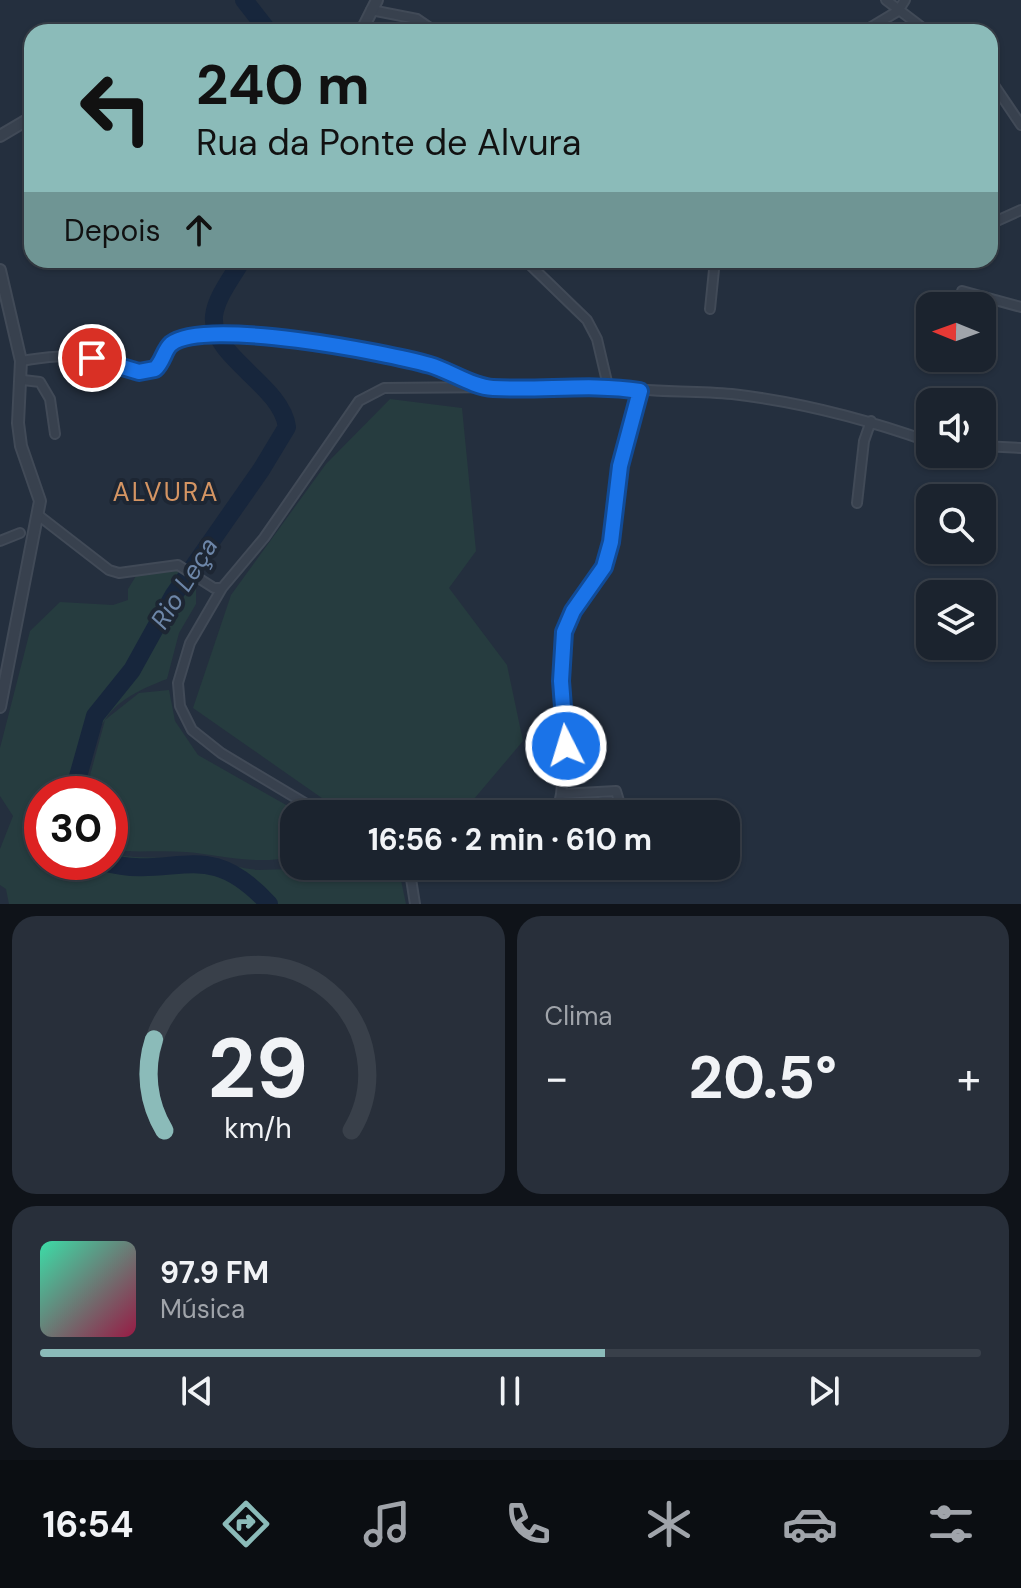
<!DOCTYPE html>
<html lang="pt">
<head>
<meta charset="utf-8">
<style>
  :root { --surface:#1b232e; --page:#282f3a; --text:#f1f3f6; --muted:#a0a4aa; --line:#39404a; --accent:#8bbbb9 }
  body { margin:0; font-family:"DM Sans",sans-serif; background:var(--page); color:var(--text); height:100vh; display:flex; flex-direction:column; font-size:30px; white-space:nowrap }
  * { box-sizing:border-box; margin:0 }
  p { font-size:26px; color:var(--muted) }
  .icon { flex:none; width:44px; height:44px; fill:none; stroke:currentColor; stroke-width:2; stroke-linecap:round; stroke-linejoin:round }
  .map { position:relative; height:904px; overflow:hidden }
  .panel { display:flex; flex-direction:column; gap:12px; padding:12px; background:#0f1319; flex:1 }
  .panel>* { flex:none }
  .top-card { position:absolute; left:24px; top:24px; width:974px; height:244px; border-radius:24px; box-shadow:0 2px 6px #0004,0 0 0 2px var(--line); background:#8bbbb9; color:#111; overflow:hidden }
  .needle { width:52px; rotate:271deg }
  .fabs { position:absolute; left:916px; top:292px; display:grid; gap:16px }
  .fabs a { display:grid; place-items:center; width:80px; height:80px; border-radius:16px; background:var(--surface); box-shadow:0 2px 6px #0004,0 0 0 2px var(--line); font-size:40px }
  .speed { position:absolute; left:24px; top:776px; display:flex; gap:16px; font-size:40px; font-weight:700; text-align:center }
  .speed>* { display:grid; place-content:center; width:104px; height:104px; border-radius:50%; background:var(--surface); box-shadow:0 2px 6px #0004,0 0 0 2px var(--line); line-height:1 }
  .speed .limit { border:12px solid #d22; background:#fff; color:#111 }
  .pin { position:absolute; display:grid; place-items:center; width:68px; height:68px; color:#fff; margin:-34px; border:4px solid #fff; border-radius:50%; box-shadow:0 2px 8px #0007 }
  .me { position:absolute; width:88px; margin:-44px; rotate:355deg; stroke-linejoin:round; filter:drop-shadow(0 0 6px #0008) }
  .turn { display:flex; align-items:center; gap:28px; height:168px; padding:0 40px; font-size:36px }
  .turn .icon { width:104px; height:104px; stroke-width:2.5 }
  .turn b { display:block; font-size:56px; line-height:68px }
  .then { display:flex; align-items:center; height:76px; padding:0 40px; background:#0003; gap:16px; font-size:30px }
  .big { font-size:60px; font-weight:700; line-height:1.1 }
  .panel .widget { flex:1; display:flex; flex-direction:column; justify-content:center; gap:12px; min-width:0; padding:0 28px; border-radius:24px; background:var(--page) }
  .panel .dial { align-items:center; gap:0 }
  .dial svg { height:208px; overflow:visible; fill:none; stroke:var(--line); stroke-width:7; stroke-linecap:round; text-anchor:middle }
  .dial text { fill:var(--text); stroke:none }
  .song { display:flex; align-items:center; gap:24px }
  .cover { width:96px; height:96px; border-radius:12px; background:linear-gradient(135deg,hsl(160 70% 55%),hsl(340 70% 35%)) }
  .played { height:8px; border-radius:4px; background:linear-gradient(90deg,var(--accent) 60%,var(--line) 60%) }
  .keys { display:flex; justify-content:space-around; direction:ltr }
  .heat { display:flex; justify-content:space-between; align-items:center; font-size:44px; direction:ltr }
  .panel .tiles { flex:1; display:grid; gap:12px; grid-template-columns:1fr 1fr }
  .widget:last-child { grid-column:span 2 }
  .trip { position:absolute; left:280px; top:800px; width:460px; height:80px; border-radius:24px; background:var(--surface); box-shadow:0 2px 6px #0004,0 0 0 2px var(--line); font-weight:700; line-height:80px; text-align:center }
  .menu { display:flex; height:128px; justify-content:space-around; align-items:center; background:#0b0e12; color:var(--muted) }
  .menu .icon { width:56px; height:56px }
  .menu .active { color:var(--accent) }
  .menu b { font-size:36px; color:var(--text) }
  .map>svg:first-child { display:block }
  .green { fill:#263c3f }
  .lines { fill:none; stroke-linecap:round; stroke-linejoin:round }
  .river { stroke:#17263c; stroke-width:18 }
  .minor-casing { stroke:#414a57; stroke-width:12 }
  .tertiary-casing { stroke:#414a57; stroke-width:14 }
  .minor { stroke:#38414e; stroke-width:8 }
  .tertiary { stroke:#38414e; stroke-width:10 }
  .route-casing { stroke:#114b97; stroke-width:20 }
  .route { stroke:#1a73e8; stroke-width:14 }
  .labels { text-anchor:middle; stroke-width:8; stroke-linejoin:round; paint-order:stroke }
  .neighbourhood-label { font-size:26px; letter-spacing:2px; fill:#d59563; stroke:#1d2633 }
  .water-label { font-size:26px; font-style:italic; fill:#6d86a8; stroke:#1d2633 }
</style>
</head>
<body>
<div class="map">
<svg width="1021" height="904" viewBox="0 0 1021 904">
  <rect width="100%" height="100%" fill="#242f3e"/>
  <!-- green -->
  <path class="green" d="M390,399L462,408L476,551L449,588L507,665L523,741L474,799L438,814H351L339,810L193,708L231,595L326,464Z
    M178,568L196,582V604L179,633L167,679C95,706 100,727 80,794H42V862H110V854C143,860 175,856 207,859C225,862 240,869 258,870L398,866L406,904H9L6,889L0,885V849L13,816L0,796V748L30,631L60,602L113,605L128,600V589L139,571Z
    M169,690L175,721L198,755L302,814H294V856C258,866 222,855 186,852C161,850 136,853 110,850V794H85L105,720L139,693Z"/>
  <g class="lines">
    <!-- river -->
    <path class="river" d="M244,0L269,32
      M73,794L95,716L132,670L173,596L261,470L287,427C281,384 210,357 214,316C216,297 233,276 242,260
      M103,862C176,882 205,834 269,904"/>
    <defs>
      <path id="minor" d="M886,0L928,32
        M371,10L417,19L436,32
        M863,32L898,11L905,0
        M990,79L1021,125
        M990,224L1021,210
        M525,260L587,320L597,339L608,386
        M962,291L1021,307
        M710,309L715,260
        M21,361C45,357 68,354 92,359C114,363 132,373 155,369L172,343L189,337L278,335L394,355L448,370L483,386
        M23,380L40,382L50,399L55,434
        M982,446L1021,448
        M857,503L864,441L871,421
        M38,515L109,570L119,573L178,565L214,588H222
        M0,541L20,533
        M561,794L566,746L561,681L564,632L573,611L604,567L611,542L620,466L640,391
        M323,814L221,753L192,730L180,706L178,683L190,643L222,588L264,538L359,401L384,388L608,386C649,393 690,390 732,394C800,402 866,419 930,442
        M557,814L561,794L616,791L623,814
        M409,866L415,904"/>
      <path id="tertiary" d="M361,32L377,0
        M0,136L32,117
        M0,270L21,361L18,423L21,446L40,501L0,707"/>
    </defs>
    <!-- minor casing -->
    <use href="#minor" class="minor-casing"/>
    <!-- tertiary casing -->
    <use href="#tertiary" class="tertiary-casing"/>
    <!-- minor -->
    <use href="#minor" class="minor"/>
    <!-- tertiary -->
    <use href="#tertiary" class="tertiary"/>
  </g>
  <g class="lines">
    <defs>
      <path id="route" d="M92,358L139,372L155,369C163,362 164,350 171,344C204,317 388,353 430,365C450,371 473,387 493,388C542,391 591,383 640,391L620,466L611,542L604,567L573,611L564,632L561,681L566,746"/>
    </defs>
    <!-- route casing -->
    <use href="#route" class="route-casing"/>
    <!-- route -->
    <use href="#route" class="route"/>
  </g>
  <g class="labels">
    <!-- neighbourhood labels -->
    <g class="neighbourhood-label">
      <text x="166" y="501">ALVURA</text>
    </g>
    <!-- water labels -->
    <g class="water-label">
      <text transform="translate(184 583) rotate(-58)" y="9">Rio Leça</text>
    </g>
  </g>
</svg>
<div class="fabs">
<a><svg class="needle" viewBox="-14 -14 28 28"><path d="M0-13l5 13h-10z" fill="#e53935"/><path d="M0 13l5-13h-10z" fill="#a0a4aa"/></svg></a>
<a><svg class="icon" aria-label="sound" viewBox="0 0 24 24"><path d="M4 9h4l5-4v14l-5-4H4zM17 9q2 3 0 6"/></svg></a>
<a><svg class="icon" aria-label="search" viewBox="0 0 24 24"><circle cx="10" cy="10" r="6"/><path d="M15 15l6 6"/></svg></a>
<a><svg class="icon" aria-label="layers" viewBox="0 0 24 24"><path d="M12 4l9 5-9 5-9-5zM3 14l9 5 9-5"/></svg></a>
</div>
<div class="speed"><div class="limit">30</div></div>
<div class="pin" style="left:92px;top:358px;background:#d93025"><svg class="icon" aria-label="arrive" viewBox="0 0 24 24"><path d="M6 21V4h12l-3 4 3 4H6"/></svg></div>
<svg class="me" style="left:566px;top:746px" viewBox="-20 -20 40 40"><circle r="17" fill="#1a73e8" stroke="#fff" stroke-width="3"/><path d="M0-11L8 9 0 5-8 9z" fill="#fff"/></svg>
<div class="trip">16:56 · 2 min · 610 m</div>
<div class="top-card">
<div class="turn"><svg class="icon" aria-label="left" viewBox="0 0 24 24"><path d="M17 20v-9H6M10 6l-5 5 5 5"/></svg><div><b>240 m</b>Rua da Ponte de Alvura</div></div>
<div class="then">Depois<svg class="icon" aria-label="ahead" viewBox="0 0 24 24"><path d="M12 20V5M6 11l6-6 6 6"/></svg></div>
</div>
</div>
<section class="panel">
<div class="tiles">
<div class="widget dial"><svg viewBox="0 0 100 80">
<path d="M14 69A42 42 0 1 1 86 69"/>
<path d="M14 69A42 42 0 0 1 10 34" stroke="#8bbbb9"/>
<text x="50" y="56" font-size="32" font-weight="700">29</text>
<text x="50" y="72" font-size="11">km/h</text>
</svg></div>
<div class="widget"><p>Clima</p>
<div class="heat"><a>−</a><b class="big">20.5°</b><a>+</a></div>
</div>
<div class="widget">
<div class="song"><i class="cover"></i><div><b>97.9 FM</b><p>Música</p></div></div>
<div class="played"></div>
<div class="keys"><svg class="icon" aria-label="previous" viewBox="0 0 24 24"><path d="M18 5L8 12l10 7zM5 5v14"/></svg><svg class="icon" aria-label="pause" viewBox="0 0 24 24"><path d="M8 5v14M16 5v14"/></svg><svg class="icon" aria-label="next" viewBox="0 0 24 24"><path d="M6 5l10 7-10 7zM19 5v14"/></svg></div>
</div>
</div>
</section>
<nav class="menu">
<b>16:54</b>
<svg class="icon active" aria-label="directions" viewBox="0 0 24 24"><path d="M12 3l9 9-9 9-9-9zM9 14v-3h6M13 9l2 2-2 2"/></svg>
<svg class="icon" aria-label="music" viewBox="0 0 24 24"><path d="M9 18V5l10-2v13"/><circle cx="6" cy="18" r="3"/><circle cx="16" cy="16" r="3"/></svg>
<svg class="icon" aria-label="phone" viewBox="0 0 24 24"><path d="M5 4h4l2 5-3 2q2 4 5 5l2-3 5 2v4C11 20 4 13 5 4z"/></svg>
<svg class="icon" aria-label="climate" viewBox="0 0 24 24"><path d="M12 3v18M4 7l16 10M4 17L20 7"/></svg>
<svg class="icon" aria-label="car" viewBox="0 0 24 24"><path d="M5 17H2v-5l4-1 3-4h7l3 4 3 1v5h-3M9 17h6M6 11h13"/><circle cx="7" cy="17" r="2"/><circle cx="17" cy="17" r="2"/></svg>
<svg class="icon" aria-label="filters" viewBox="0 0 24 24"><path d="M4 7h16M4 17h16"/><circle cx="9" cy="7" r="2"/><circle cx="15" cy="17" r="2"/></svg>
</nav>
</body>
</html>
